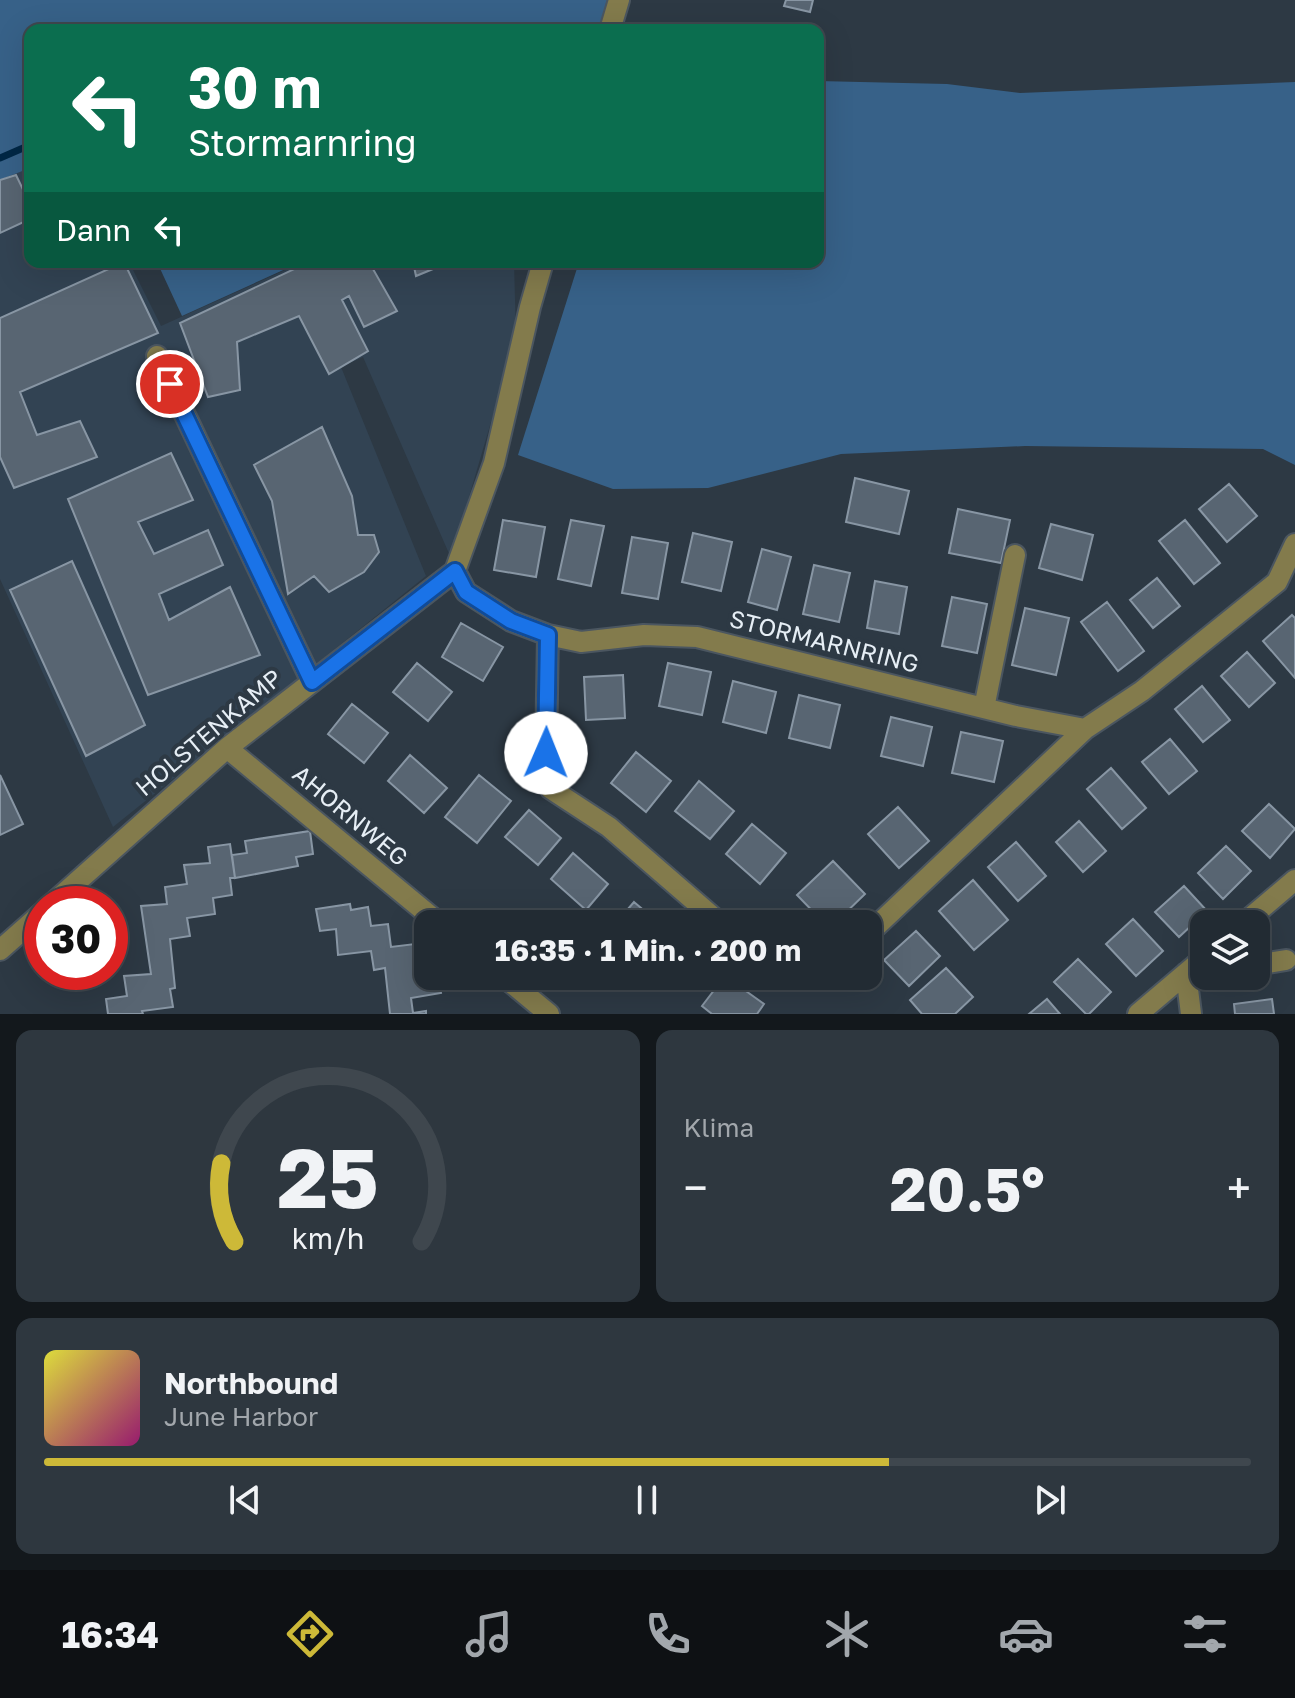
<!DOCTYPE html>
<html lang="de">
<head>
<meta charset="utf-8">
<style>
  :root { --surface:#222b33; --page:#2e373f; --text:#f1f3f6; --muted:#a2a7ac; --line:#3f474e; --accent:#cdb938 }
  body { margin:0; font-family:"Golos Text",sans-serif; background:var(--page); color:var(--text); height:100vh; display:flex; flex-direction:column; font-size:30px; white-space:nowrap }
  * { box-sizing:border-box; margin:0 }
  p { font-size:26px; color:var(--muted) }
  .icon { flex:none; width:44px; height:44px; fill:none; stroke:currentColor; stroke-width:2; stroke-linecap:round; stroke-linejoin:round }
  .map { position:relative; height:1014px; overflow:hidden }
  .side { display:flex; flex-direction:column; gap:16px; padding:16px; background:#13181c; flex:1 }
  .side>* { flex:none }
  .banner { position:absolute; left:24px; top:24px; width:800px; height:244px; border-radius:16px; box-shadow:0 8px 32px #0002,0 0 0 2px var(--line); background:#0b6e4f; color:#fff; overflow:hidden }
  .buttons { position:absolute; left:1190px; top:910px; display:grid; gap:16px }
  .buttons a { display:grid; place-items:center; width:80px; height:80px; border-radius:16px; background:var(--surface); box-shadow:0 8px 32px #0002,0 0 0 2px var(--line); font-size:40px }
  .speed { position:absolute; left:24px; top:886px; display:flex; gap:16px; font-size:40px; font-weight:700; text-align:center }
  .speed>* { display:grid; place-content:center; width:104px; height:104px; border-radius:50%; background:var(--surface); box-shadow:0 8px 32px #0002,0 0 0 2px var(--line); line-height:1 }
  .speed .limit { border:12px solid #d22; background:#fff; color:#111 }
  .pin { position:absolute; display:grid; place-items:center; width:68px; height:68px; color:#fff; margin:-34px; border:4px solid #fff; border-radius:50%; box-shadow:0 2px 8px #0007 }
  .me { position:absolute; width:88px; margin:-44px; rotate:1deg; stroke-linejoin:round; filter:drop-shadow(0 0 6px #0008) }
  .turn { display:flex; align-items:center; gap:28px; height:168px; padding:0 32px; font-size:36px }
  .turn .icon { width:104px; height:104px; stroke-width:2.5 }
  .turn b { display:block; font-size:56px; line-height:68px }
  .then { display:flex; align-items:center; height:76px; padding:0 32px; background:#0003; gap:16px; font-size:30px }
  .big { font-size:60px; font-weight:700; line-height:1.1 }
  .side .widget { flex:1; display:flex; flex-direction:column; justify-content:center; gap:12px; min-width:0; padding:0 28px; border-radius:16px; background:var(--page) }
  .side .dial { align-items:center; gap:0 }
  .dial svg { height:208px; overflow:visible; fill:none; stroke:var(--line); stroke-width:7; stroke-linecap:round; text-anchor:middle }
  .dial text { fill:var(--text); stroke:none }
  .song { display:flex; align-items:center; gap:24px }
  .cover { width:96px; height:96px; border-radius:12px; background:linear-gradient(135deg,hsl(60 70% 55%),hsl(320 70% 35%)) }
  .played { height:8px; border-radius:4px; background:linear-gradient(90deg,var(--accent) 70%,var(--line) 70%) }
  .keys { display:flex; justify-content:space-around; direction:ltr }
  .heat { display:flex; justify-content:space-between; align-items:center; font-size:44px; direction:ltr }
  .side .tiles { flex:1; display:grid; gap:16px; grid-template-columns:1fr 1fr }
  .widget:last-child { grid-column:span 2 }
  .trip { position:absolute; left:414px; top:910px; width:468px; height:80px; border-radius:16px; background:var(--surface); box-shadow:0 8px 32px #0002,0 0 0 2px var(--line); font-weight:700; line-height:80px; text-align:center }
  .dock { display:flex; height:128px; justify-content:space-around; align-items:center; background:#0e1114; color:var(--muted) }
  .dock .icon { width:56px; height:56px }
  .dock .on { color:var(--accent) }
  .dock b { font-size:36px; color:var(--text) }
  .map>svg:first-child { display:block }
  .built { fill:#324353 }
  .green { fill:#376188 }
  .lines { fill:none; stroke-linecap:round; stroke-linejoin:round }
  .stream { stroke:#002745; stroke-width:7 }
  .building { fill:#586572; stroke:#8896a4; stroke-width:2 }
  .minor-casing { stroke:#4b5660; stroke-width:24 }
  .minor { stroke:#837b4c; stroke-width:20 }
  .route-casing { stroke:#114b97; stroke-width:20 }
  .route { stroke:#1a73e8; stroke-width:14 }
  .labels { text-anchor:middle; stroke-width:8; stroke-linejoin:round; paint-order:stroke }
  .street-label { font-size:24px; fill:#e6eef5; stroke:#2d3944 }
</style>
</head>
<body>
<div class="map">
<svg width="1295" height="1014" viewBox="0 0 1295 1014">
  <rect width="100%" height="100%" fill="#2d3944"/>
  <!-- built -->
  <path class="built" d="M30,168V262H129L161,326L303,262H514L516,337L451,558L363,357L341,367L426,576L113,827L0,579V180Z"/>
  <!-- green -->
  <path class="green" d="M0,0H613L604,30H30V168L0,180Z
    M818,81L947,84L1020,93L1295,82V465L1263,449L1025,446L841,454L708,488L613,489L518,455L579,262H818Z
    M157,262H301L182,316Z"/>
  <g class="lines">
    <!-- stream -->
    <path class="stream" d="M0,158L30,145"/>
  </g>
  <!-- building -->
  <path class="building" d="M786,0H813L810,12L784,6Z
    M16,175L30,204V219L0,233V180Z
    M124,262L158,333L20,392L37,435L80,421L97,457L14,488L0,457V318Z
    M309,262H347L348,264L369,262L397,311L364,327L349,296L342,300L368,351L329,374L299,316L237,342L240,390L208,397L180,323Z
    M413,262H450L416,276Z
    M322,427L352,496L358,535H374L379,552L364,572L329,592L314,576L288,594L272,501L254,465Z
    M171,453L193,500L138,522L154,554L208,530L223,565L159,594L169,620L230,587L260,655L148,695L68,499Z
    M855,478L909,491L899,534L846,522Z
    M1229,484L1257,516L1227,542L1199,509Z
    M958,509L1010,520L1001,563L949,553Z
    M503,520L545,527L536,577L494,570Z
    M571,520L604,526L591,586L558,579Z
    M1185,520L1220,563L1194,584L1159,541Z
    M1051,524L1093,535L1082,580L1039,568Z
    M693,533L732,542L721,591L682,582Z
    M632,537L668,543L658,599L622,593Z
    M762,549L791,557L777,610L748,602Z
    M72,561L145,725L86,756L10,590Z
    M814,565L850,573L839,622L803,614Z
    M1157,578L1180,606L1153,628L1130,600Z
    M875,581L907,587L899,634L867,628Z
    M952,597L987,604L977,653L942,646Z
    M1107,602L1144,651L1118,671L1081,622Z
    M1025,608L1069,618L1056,675L1012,665Z
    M1292,615L1295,618V678L1263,641Z
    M461,623L503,647L483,681L442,657Z
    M1247,652L1275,683L1249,707L1221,676Z
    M417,663L452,692L428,721L393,692Z
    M668,663L711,672L702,715L659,706Z
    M623,675L625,718L586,720L584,677Z
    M733,681L776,692L766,733L723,722Z
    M1202,686L1230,720L1203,742L1175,709Z
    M799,695L840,705L830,748L789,738Z
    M352,704L388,733L364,763L328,734Z
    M891,717L932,727L923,766L881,756Z
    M961,732L1003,741L994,782L952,773Z
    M1170,739L1197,771L1169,794L1142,762Z
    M636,752L671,781L646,812L611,783Z
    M410,755L447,788L424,813L388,781Z
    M1111,768L1146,808L1122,829L1087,789Z
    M0,775L23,824L0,835Z
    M479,775L511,801L477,843L445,817Z
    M699,781L734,811L710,839L675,811Z
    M1269,804L1295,829L1270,858L1242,831Z
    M898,807L929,841L899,868L868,834Z
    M529,810L561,838L538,865L505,837Z
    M1079,821L1106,851L1083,872L1056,842Z
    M752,824L786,853L760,884L726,854Z
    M310,831L313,854L296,857L298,866L235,878L232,855L247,853L245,841Z
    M1016,842L1046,876L1018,901L988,867Z
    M230,844L235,878H230L232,895L213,898L215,914L187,918L190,936L170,939L175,988L170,989L173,1007L142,1011L143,1014H108L106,999L127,996L124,976L151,974L141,906L167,904L165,887L187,884L184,865L210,863L208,847Z
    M1226,846L1251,871L1223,899L1198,873Z
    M573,853L608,884L586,910L551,879Z
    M833,861L865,894L834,924H825L797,895Z
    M973,880L1008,920L974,950L939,911Z
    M1184,886L1207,911L1179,937L1155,912Z
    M634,902L660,924H615Z
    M350,904L351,910L368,907L371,926L388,924L391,947L423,943L427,968H421L423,982L439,980L441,993L411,998L413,1013L426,1011V1014H390L385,968L374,970L371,951L338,955L336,929L320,931L316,909Z
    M1133,919L1163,951L1136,976L1106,944Z
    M916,931L940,956L909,986L884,960Z
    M1078,959L1111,992L1089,1014H1086L1054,982Z
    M946,968L973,997L955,1014H922L910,1000Z
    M673,976H698L688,988Z
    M725,976L764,1004L757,1014H712L702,1006Z
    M1047,999L1060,1014H1029Z
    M1272,999L1274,1014H1235L1234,1004Z"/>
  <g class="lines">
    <defs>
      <path id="minor" d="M610,30L619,0
        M157,356L312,682
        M455,571L466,592L511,621L548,635L581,642L644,635L697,637L1016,716L1085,729L1142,691L1277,582L1295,544
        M548,635L546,753L551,789L609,827L721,924
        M984,708L1015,555
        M227,748L440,924
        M52,904L227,748L455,571L494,463L530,307L543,262
        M1243,924L1295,880
        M868,934L1085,729
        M0,950L42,913
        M1256,965L1286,960
        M1186,973L1191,1014
        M503,976L549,1014
        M1138,1014L1204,958"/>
    </defs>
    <!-- minor casing -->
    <use href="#minor" class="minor-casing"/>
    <!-- minor -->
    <use href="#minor" class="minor"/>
  </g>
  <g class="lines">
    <defs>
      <path id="route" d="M170,384L312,682L455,571L466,592L511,621L548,635L546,753"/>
    </defs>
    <!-- route casing -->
    <use href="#route" class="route-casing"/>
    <!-- route -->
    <use href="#route" class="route"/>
  </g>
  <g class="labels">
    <!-- street labels -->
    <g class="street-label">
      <text transform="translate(824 642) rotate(14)" y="8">STORMARNRING</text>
      <text transform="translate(209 733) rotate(-40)" y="8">HOLSTENKAMP</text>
      <text transform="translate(350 816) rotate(40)" y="8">AHORNWEG</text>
    </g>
  </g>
</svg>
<div class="buttons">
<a><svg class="icon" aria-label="layers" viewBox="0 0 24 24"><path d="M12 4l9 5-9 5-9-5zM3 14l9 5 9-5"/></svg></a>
</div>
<div class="speed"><div class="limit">30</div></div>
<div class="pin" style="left:170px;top:384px;background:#d93025"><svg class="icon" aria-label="arrive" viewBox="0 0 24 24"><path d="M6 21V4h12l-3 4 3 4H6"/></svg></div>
<svg class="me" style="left:546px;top:753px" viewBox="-20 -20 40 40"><circle r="19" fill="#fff"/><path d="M0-13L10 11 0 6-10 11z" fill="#1a73e8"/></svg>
<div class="trip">16:35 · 1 Min. · 200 m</div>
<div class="banner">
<div class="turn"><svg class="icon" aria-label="left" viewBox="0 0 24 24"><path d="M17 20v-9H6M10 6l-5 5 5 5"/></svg><div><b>30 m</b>Stormarnring</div></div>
<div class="then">Dann<svg class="icon" aria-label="left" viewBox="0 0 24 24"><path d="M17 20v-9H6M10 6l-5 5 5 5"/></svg></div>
</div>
</div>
<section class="side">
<div class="tiles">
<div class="widget dial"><svg viewBox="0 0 100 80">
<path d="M14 69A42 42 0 1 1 86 69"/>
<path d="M14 69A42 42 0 0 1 9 39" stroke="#cdb938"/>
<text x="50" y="56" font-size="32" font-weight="700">25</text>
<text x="50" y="72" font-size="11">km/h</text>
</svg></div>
<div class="widget"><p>Klima</p>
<div class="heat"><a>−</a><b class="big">20.5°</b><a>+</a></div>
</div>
<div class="widget">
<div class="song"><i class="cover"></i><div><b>Northbound</b><p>June Harbor</p></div></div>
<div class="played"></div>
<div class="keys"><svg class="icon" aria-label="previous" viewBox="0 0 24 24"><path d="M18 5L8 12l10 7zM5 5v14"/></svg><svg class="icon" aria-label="pause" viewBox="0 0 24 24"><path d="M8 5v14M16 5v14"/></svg><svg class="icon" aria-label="next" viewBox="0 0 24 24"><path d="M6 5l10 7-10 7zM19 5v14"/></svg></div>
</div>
</div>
</section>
<nav class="dock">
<b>16:34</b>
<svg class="icon on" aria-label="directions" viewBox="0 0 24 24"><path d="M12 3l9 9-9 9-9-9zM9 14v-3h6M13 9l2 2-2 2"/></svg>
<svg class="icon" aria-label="music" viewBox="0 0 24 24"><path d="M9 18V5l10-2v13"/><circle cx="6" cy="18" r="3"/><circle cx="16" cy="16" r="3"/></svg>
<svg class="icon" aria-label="phone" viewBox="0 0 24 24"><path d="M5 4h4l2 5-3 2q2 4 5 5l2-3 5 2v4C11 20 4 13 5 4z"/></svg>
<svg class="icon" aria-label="climate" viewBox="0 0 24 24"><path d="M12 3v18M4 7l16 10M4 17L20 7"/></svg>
<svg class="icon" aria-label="car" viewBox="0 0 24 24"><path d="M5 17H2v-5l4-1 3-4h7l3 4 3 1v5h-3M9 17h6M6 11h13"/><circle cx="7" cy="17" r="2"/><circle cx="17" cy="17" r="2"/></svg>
<svg class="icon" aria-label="filters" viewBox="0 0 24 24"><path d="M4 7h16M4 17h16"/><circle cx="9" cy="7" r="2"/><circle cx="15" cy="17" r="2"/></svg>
</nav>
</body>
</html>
